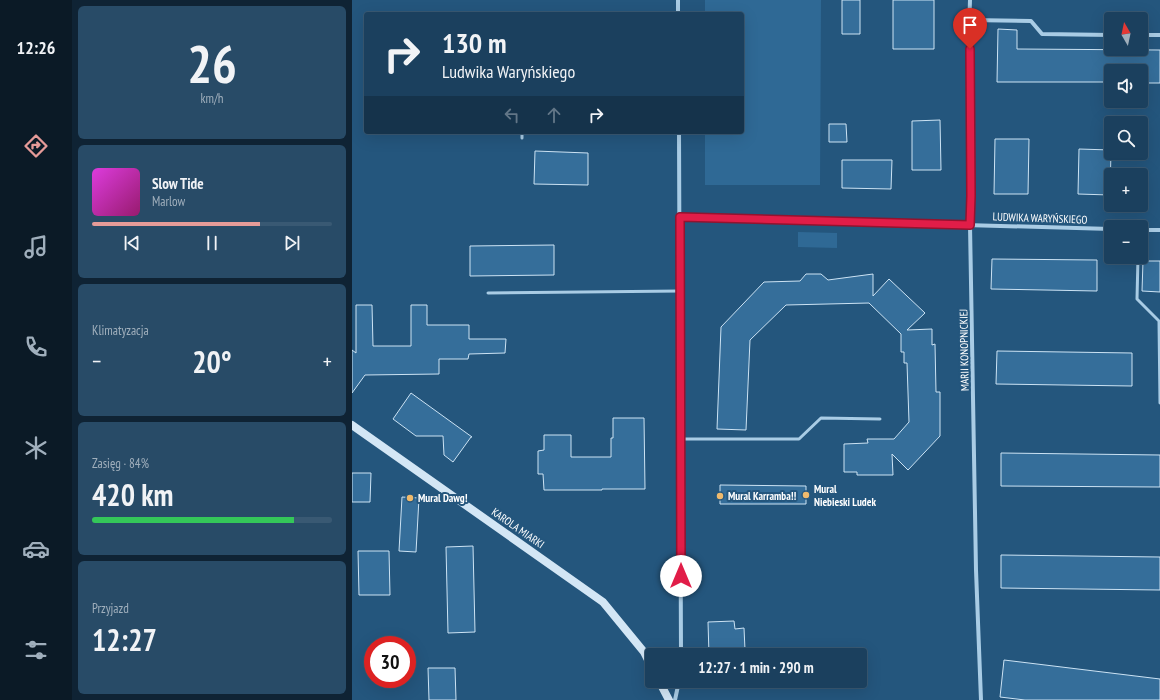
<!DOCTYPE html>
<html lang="pl">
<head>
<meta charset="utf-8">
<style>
  :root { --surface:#1b405e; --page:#284b67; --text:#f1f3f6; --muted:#a0afbc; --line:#395973; --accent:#e69b98 }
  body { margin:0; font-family:"PT Sans Narrow",sans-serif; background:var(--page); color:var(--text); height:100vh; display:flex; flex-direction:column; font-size:15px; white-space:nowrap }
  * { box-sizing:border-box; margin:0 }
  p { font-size:13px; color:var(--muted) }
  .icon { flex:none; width:22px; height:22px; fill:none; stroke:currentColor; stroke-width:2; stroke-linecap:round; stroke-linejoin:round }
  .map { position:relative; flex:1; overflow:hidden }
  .side { display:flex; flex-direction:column; gap:6px; padding:6px; background:#0f2334; width:280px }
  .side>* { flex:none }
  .banner { position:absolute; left:12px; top:12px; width:380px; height:122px; border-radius:4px; box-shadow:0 4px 16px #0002,0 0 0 1px var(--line); background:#1b405e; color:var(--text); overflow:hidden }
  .needle { width:26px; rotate:351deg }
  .tools { position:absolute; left:752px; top:12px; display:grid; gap:8px }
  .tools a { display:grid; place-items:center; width:44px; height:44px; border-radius:4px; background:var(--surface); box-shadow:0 4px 16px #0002,0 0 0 1px var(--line); font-size:20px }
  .speed { position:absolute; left:12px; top:636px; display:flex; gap:8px; font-size:20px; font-weight:700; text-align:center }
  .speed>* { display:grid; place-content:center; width:52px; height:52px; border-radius:50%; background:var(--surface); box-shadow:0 4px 16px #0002,0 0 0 1px var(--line); line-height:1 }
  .speed .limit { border:6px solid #d22; background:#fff; color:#111 }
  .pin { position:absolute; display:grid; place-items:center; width:34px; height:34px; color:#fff; margin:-41px -17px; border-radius:50% 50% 50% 0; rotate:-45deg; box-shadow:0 0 4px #0007 }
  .pin .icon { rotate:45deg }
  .me { position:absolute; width:44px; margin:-22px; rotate:0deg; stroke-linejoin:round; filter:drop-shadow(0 0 3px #0008) }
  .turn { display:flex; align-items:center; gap:14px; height:84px; padding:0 12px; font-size:18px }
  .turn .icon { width:52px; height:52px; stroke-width:2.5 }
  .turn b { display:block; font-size:28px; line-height:34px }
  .lanes { display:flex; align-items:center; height:38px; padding:0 12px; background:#0003; justify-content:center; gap:20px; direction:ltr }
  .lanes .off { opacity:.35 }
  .big { font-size:30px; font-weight:700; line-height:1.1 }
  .side .card { flex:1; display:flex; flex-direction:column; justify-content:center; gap:6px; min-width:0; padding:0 14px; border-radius:6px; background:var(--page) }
  .side .dial { align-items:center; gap:0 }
  .dial b { font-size:52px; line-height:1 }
  .song { display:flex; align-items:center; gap:12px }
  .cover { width:48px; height:48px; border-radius:6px; background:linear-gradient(135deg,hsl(300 70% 55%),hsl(320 70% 35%)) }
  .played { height:4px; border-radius:2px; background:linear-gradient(90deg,var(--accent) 70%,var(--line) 70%) }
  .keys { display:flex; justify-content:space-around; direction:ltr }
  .heat { display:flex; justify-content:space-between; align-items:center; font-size:22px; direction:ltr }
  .charge { height:6px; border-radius:3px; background:linear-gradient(90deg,#34c759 84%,var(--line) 0) }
  .trip { position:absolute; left:293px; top:648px; width:222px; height:40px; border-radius:4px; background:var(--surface); box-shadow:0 4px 16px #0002,0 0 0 1px var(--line); font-weight:700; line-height:40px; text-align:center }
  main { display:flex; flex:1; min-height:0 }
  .tab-bar { display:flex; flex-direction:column; width:72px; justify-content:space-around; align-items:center; background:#0b1a26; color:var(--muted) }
  .tab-bar .icon { width:28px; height:28px }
  .tab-bar .selected { color:var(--accent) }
  .tab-bar b { font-size:18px; color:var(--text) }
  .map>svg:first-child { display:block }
  .green { fill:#2f6995 }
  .building { fill:#356e9a; stroke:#cce3f4 }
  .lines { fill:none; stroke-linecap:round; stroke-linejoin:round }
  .lane { stroke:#a9cce5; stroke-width:3 }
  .street { stroke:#a9cce5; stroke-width:4 }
  .secondary { stroke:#d3e6f5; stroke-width:8 }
  .route-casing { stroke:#92132f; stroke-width:10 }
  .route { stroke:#e11d48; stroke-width:7 }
  .poi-dot { fill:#efba6d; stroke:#24567d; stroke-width:1.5 }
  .labels { text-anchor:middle; stroke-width:4; stroke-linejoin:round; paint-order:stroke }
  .street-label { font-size:11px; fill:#fff; stroke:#24567d }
  .poi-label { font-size:11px; font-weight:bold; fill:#fff; stroke:#24567d; text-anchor:start }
</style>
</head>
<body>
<main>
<nav class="tab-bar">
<b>12:26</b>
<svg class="icon selected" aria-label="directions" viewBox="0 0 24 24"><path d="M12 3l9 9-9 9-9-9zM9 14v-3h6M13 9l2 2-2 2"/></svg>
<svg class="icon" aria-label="music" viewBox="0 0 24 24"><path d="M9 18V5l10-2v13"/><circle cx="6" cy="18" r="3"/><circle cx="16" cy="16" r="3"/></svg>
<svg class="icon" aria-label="phone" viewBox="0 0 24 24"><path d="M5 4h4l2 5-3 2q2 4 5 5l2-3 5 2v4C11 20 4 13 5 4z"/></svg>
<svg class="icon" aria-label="climate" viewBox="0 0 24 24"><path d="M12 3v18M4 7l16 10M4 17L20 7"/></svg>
<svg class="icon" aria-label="car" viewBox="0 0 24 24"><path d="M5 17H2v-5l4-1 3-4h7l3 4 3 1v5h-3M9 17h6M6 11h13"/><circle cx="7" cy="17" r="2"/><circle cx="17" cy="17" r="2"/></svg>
<svg class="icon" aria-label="filters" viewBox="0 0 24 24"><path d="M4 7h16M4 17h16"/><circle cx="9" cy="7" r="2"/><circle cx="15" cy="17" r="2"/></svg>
</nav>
<section class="side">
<div class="card dial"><b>26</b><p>km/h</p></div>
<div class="card">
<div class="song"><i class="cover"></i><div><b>Slow Tide</b><p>Marlow</p></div></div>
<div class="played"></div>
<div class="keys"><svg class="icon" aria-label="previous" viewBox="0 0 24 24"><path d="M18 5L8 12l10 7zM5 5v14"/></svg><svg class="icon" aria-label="pause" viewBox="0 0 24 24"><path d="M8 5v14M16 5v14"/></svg><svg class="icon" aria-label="next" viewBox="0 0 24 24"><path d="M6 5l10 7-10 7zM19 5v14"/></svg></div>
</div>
<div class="card"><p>Klimatyzacja</p>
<div class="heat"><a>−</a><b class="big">20°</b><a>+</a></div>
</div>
<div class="card"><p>Zasięg · 84%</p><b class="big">420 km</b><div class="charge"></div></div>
<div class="card"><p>Przyjazd</p><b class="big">12:27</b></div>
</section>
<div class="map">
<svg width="808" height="700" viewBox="0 0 808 700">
  <rect width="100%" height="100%" fill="#24567d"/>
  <!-- green -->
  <path class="green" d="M353,0H469L468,185H353V132H390V14H353Z
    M446,232L485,233V248L446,247Z"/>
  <!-- building -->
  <path class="building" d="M490,0H508V34H490Z
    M541,0H582V49H541Z
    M646,29L665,30V49L808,50V83H789V71H759V82H645Z
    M588,120L589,170H560V121Z
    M477,124H494L495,142H477Z
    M643,139H677L676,194H642Z
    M727,149L759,150L758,195L726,194Z
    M183,151L236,153V185L182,184Z
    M490,160H540L539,189L490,188Z
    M202,245V275L118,276V246Z
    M640,259L745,260V291L639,289Z
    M791,261H808V292L790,291Z
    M454,274H469L476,280L521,274V296L537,279L573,313L555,330L580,329V345L583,344L584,392H588V436L556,470L540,454L541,475H505V472H492V444L516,443L515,439H542L557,422L555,363H552V352H549V334L517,303L434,305L398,340L394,430L365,429L369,327L412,282L448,281Z
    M4,305H20L21,346H59V305H75V325H117V339H154L153,353L117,354L116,359H87V374L13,375L0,393V350L4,353Z
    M645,351L780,353V386L644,384Z
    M59,393L120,437H119L101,462L92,455L91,436H64L41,419Z
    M261,418H292L293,489H250V490H192L191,474H186V451L192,450V435H219V457H259V438H261Z
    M649,453L808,455V487L649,486Z
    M0,473H19L18,502H0Z
    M368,485L454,486V504H368Z
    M50,497L67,498L64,552L47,551Z
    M121,546L123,632L96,633L94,547Z
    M6,551H37L38,595H7Z
    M649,555L808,557V590L649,588Z
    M382,621L383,629L392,628L393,650L384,651V654L357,655L356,622Z
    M652,660L808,679V700H673L648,697Z
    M76,668H103L104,700H77Z"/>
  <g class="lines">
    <!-- lane -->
    <path class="lane" d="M170,132V138
      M786,257L785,299L807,321L808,403
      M136,293L328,291
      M329,439H447L469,418L528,419"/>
    <!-- street -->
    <path class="street" d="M326,0V14
      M618,0C615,75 621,150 618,225L624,570L629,700
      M617,20L679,21L690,34L759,35
      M789,35H808
      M327,132L329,655
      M328,217L759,229
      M789,230H808
      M323,700L327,681"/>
    <!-- secondary -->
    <path class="secondary" d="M0,425L251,602L292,652L300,668
      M307,681L317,700"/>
  </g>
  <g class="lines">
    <defs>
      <path id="route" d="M329,576L328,217L618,225L619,196L618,49"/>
    </defs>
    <!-- route casing -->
    <use href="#route" class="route-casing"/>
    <!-- route -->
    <use href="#route" class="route"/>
  </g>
  <!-- markers -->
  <g class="poi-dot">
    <circle cx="454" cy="495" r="4"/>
    <circle cx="368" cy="496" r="4"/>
    <circle cx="58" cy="498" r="4"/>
  </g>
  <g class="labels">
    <!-- street labels -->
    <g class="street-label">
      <text transform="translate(688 218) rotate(2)" y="4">LUDWIKA WARYŃSKIEGO</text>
      <text transform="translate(612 350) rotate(-91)" y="4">MARII KONOPNICKIEJ</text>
      <text transform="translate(166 528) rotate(35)" y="4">KAROLA MIARKI</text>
    </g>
    <!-- poi labels -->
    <g class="poi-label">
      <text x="462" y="493">Mural<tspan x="462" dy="13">Niebieski Ludek</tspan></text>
      <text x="376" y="500">Mural Karramba!!</text>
      <text x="66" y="502">Mural Dawg!</text>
    </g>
  </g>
</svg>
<div class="tools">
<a><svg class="needle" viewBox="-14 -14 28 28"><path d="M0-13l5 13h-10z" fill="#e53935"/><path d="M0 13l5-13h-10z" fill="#a0afbc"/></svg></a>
<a><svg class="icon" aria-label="sound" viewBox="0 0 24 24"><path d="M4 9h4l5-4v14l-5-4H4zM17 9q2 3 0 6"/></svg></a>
<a><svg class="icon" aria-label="search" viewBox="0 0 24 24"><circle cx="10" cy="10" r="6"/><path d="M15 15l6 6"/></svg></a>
<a>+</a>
<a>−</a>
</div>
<div class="speed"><div class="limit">30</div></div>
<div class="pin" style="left:618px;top:49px;background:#d93025"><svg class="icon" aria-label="arrive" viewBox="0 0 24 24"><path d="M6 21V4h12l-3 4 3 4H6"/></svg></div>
<svg class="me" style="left:329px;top:576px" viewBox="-20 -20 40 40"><circle r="19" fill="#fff"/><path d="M0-13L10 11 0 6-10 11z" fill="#e11d48"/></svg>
<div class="trip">12:27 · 1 min · 290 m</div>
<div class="banner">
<div class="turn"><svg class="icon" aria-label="right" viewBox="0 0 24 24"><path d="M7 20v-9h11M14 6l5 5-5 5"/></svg><div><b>130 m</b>Ludwika Waryńskiego</div></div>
<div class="lanes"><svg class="icon off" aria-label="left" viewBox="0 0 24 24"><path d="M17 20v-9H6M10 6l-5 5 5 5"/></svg><svg class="icon off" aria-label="ahead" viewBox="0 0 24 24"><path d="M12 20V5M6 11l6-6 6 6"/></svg><svg class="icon" aria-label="right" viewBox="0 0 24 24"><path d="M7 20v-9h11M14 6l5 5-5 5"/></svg></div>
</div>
</div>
</main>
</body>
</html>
